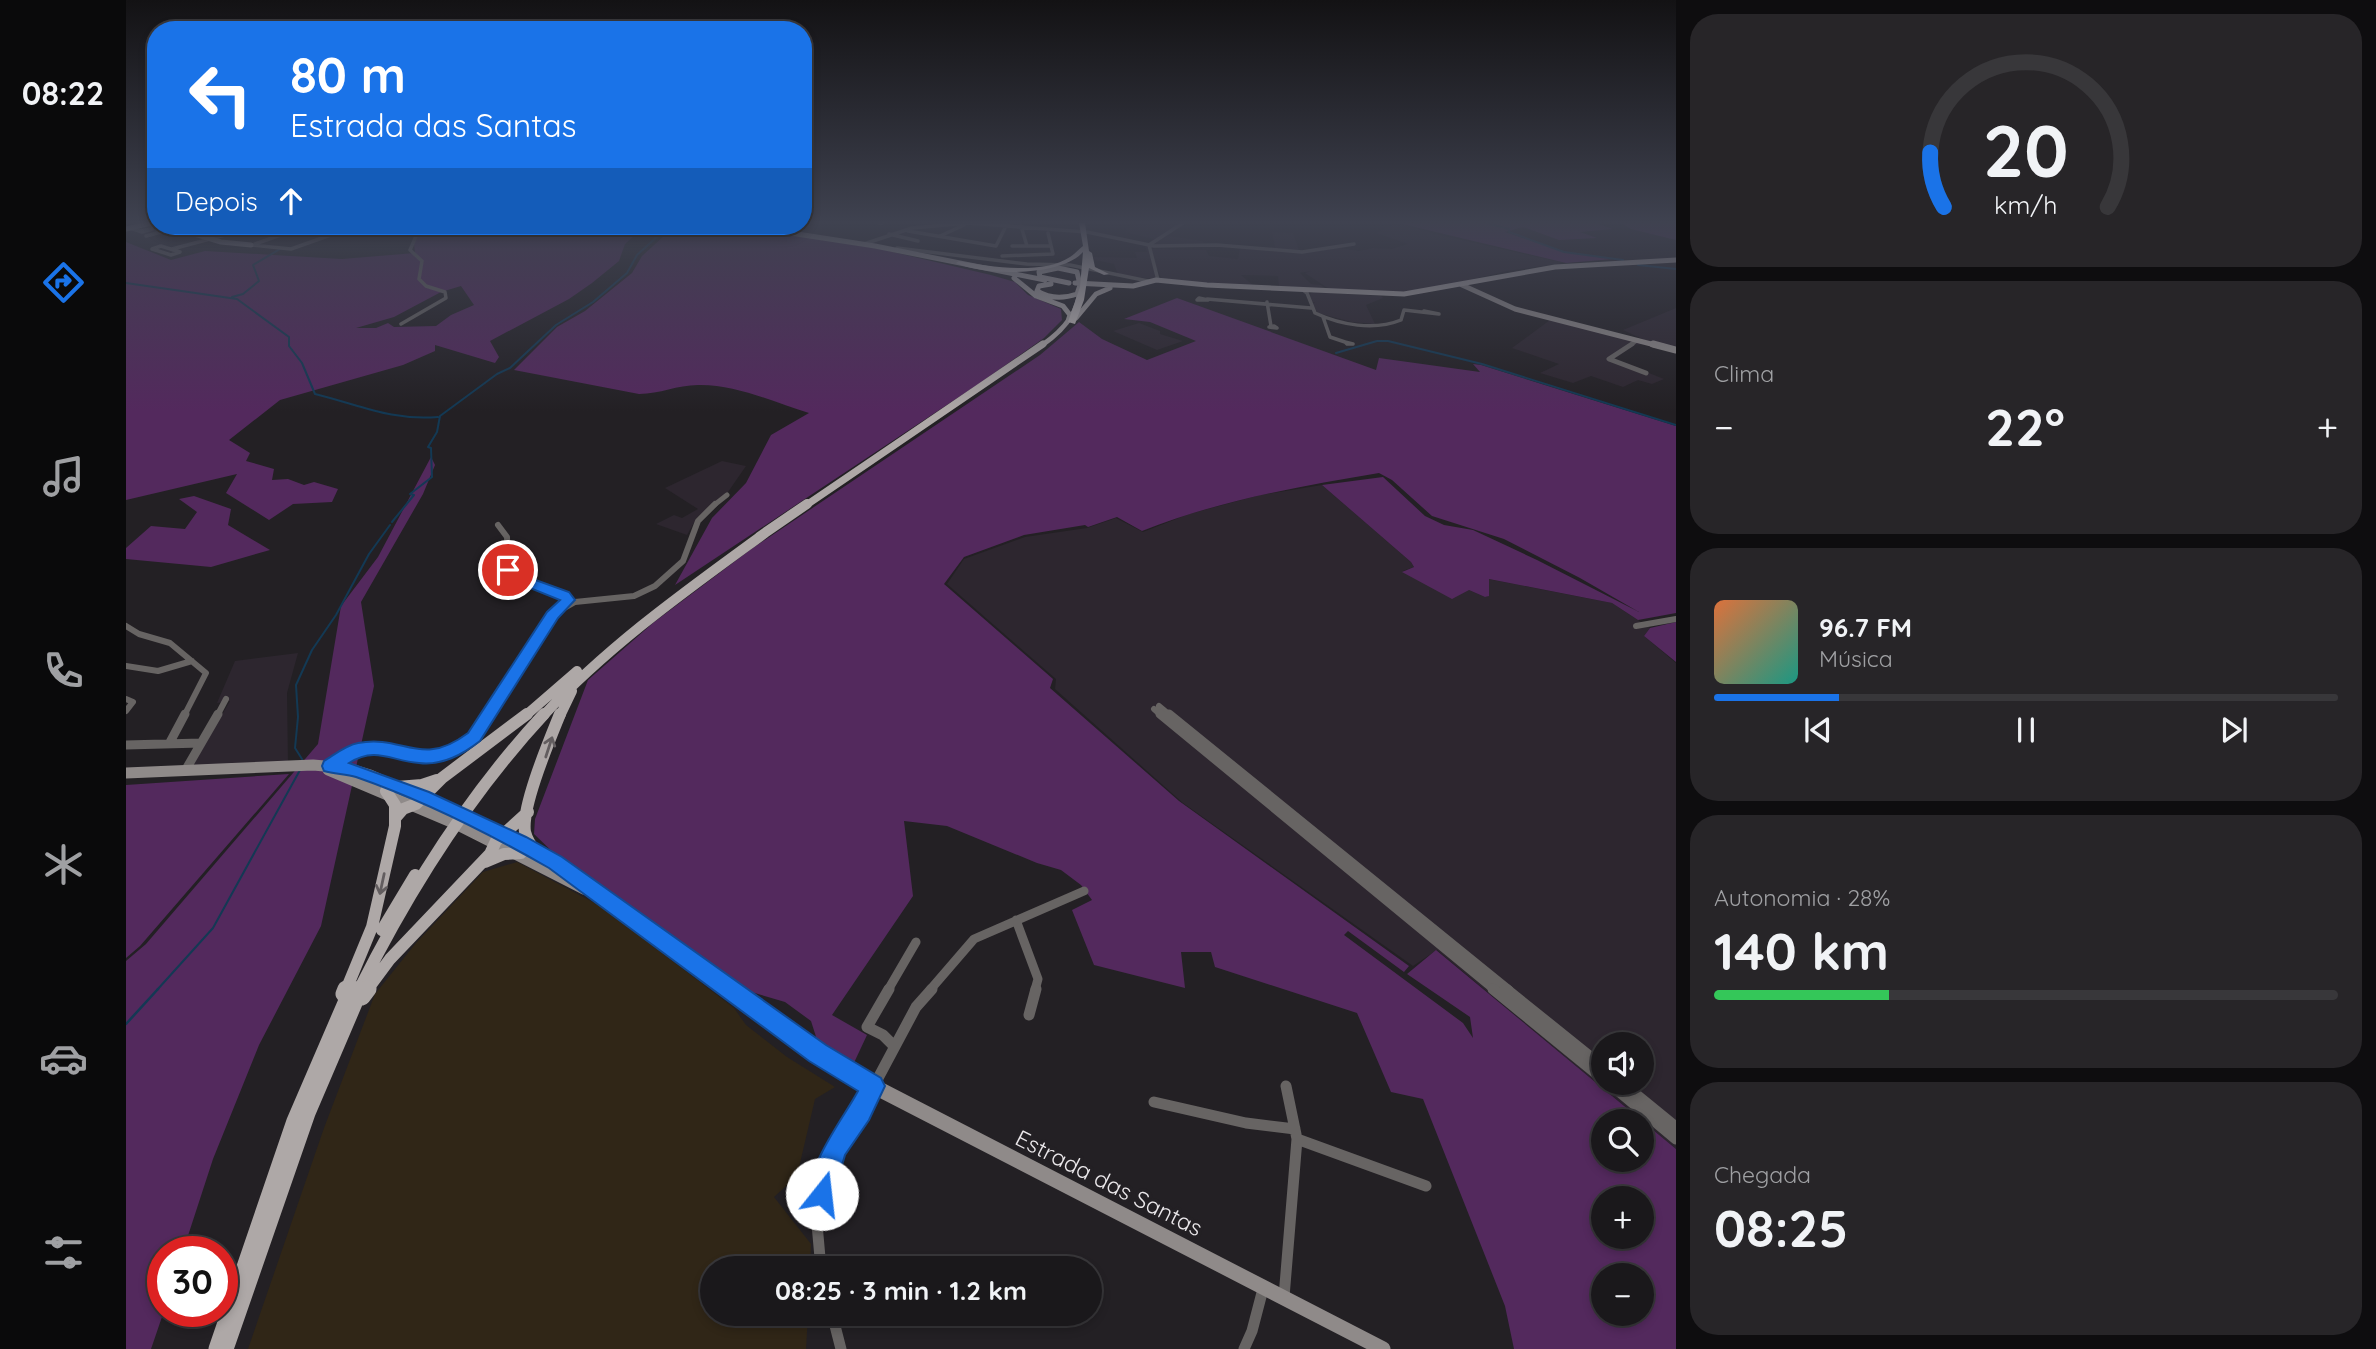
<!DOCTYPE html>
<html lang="pt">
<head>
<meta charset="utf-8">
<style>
  :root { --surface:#1a181b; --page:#272528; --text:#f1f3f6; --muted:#9fa0a3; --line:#38373a; --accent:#1a73e8 }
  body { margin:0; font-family:Quicksand,sans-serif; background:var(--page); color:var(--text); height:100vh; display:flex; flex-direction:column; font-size:26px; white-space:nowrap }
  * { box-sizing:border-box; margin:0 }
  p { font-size:23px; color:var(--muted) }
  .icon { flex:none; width:38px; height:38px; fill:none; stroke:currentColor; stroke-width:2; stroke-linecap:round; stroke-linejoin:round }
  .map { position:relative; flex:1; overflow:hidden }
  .side { display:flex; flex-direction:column; gap:14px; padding:14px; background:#0e0d0f; width:700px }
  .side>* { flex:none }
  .top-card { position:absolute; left:21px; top:21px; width:665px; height:214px; border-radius:28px; box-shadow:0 4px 10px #0003,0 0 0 2px var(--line); background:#1a73e8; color:#fff; overflow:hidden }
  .buttons { position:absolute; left:1465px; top:1032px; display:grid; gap:14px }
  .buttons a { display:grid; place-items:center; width:63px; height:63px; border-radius:50%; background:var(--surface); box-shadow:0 4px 10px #0003,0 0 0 2px var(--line); font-size:35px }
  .speed { position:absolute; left:21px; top:1236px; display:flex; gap:14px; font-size:35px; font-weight:700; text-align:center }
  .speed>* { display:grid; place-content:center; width:91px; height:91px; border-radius:50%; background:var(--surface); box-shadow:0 4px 10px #0003,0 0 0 2px var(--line); line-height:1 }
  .speed .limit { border:10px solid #d22; background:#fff; color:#111 }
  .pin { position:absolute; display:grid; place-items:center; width:60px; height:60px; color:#fff; margin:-30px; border:4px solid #fff; border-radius:50%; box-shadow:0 2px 7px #0007 }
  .me { position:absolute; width:77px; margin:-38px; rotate:16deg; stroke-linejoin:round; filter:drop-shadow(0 0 5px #0008) }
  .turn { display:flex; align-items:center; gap:24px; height:147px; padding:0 28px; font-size:32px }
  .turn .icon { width:91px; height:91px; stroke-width:2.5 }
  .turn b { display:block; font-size:49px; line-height:60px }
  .then { display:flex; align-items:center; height:66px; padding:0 28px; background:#0003; gap:14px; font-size:26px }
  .big { font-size:52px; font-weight:800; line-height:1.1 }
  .side .card { flex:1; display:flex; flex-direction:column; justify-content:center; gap:10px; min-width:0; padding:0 24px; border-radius:28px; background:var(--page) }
  .side .dial { align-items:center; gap:0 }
  .dial svg { height:182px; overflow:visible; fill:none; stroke:var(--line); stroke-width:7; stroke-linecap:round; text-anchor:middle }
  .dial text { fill:var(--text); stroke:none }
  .song { display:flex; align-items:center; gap:21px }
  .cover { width:84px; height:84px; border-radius:10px; background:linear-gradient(135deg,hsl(20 70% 55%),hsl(170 70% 35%)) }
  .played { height:7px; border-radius:4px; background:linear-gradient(90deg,var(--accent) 20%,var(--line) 20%) }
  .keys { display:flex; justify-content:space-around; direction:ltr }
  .heat { display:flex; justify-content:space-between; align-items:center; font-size:38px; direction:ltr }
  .charge { height:10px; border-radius:5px; background:linear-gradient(90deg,#34c759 28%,var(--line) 0) }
  .trip { position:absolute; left:574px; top:1256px; width:402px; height:70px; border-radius:35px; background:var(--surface); box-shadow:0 4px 10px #0003,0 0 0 2px var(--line); font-weight:800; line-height:70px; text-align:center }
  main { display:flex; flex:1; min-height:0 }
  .dock { display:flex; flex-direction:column; width:126px; justify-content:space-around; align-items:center; background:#0a0a0b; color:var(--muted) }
  .dock .icon { width:49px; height:49px }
  .dock .active { color:var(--accent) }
  .dock b { font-size:32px; color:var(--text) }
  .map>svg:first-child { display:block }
  .built { fill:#2d262f; fill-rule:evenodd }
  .education { fill:#302617 }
  .green { fill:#53295d; fill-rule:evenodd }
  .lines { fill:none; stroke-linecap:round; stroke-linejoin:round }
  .stream-far1 { stroke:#133954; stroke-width:2 }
  .stream { stroke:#133954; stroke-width:2.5 }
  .street-far4 { stroke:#676463; stroke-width:3.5 }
  .street-far3 { stroke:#676463; stroke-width:5 }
  .street-far2 { stroke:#676463; stroke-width:6 }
  .street-far1 { stroke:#676463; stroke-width:9 }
  .street { stroke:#676463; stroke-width:11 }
  .secondary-far3 { stroke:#8f8a89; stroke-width:5 }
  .secondary-far2 { stroke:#8f8a89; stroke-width:7 }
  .secondary-far1 { stroke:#8f8a89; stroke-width:11 }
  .secondary { stroke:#8f8a89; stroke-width:15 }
  .primary-far4 { stroke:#aea8a7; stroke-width:5 }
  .primary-far3 { stroke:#aea8a7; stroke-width:7 }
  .primary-far2 { stroke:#aea8a7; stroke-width:10 }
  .primary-far1 { stroke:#aea8a7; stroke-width:12 }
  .primary { stroke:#aea8a7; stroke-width:17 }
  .highway { fill:#cac3c1; fill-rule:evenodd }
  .oneway { stroke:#625d5f }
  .route { fill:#1a73e8; stroke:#114b97; stroke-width:2 }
  .labels { text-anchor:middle; stroke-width:7; stroke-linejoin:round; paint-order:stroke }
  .near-street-label { font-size:23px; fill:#ebe8eb; stroke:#232024 }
</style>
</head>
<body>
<main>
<nav class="dock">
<b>08:22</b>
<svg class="icon active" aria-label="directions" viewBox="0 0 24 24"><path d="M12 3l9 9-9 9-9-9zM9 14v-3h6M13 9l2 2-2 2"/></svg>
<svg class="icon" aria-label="music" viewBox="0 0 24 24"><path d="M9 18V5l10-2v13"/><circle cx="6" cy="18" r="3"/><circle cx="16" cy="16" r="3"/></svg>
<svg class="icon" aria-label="phone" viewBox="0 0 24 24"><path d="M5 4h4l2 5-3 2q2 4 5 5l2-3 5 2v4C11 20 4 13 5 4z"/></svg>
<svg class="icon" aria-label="climate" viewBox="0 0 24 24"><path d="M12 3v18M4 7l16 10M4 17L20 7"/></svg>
<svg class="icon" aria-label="car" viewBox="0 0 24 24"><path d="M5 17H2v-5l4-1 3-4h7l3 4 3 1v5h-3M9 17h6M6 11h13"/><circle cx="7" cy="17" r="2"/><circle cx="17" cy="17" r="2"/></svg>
<svg class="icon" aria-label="filters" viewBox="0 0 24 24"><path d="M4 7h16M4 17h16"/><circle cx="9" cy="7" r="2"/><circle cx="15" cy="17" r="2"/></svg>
</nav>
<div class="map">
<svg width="1550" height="1349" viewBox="0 0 1550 1349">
  <rect width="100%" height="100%" fill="#232024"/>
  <!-- built -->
  <path class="built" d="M1014,223L1052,225L1036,235L1076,241L1080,245L1025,247V249L1080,250L1083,256L1112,259L1114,247L1150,251L1146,232L1167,233L1174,253L1214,248L1233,251L1247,248L1265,249L1282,244L1250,233L1271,223L1309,234L1438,263L1381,271L1302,290L1277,292L1203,289L1179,273L1185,271L1174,273L1185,284L1195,285L1200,289L1153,287L1152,276L1115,275L1128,286L1036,280L1032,270H1029L1030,279L992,275L988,264L969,260L967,257L1011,258L1009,252H1021L1019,246L1028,239L999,232L1002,230L998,229Z
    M1187,292L1255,296L1257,298L1240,305L1249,324L1226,322L1192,313L1186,304L1189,302H1185L1184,294Z
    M1550,308V348L1523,342L1497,330Z
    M1424,320L1520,344L1509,345L1488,359L1538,379L1526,384L1512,380L1497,387L1465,376L1447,383L1414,373L1433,364L1386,348Z
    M1013,323L1034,331V334L1057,341L1031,350L987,331Z
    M596,461L620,466L602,492L570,519L561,535L530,524L548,515L556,518L572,509L539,488Z
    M1196,485L1285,562L1288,567L1277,571L1343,590L1359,597L1362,596V579L1486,603L1524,628L1518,636L1550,663V1149L1311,950L1287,966L1057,803L929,689L930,679L821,584L838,559L899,537L961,528L990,518L1017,532L1063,514L1134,495ZM1477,1045H1516V1083H1477Z
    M172,653L161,693L162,762L66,766L104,701L91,703L109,661Z"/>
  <!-- education -->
  <path class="education" d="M391,862L476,907L608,1008L620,1025L661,1057L709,1087L689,1099L671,1176L648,1197L685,1244L684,1269H586V1314H682L680,1349H122L198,1128L249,994L290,943L357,872Z"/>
  <!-- green -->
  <path class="green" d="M1272,223H1470L1487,229L1454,232L1471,238L1433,240L1397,227L1379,232L1436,251L1487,259L1440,263Z
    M1495,223H1550V240L1505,229Z
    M297,226H519L499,244L493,261L466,283L443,299L364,341L373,357L369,363L309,345V351L277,365L154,400L103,440L124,453L120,461L148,469L146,480L162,479L178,485L188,482L212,489L206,502L167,504L143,520L100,493L111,474L0,500V242L45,260L79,251L216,259L289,253L288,244ZM335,286L348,305L325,315L310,326L268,327L262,323L250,328H230L268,317L315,292Z
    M558,226C566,226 574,225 582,226C599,228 609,237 627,229L754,249L865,275L889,282L902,295L935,309L936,320L918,338L854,383L549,585L586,518L620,483L645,435L683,413C647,402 609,384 572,385C551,385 534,394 513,394L388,370L431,327L459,311L506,273L516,256L538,236Z
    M1051,298L1250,370L1253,358L1354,372L1347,364L1355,365L1550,426V613L1512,620L1486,603L1363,579V596L1359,597L1343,590L1326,599L1276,572L1288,567L1285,562L1196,485L1257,477L1299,516L1318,525L1347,530L1411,560L1513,612L1454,578L1378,539L1306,516L1266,480L1253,473C1171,487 1094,500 1016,531L991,517L962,527L959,525L898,535L838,557L818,584L927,679L924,688L1053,801L1283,966L1278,972L1222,931L1218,935L1337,1023L1347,1038L1344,1017L1281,974L1310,950L1550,1149V1349H1388L1379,1306L1297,1099L1265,1092L1231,1013L1089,967L1085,952H1055L1059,988L968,965L946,910L966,900L955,885L935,870L911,863L821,826L778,821L787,896L706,1015L741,1035L726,1067L692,1043L685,1021L659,1002L622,991L435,860L408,834L409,819L462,680L527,623L624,550L914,355L953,322L976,339L1021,360L1070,341L1024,322L998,319ZM1477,1122H1516V1160H1477ZM1477,1199H1516V1237H1477ZM1477,1276H1516V1314H1477Z
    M305,457L309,465L297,494L235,602L248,686L195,926L133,1045L87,1159L57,1251H37L38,1311L25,1349H0V961L20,944L192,744L215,606L252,557Z
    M68,496L105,509L102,525L144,550L85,567L0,559V548L25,526L59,529L71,512L53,499Z
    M1550,622V662L1518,636L1524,628Z
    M163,774L14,946L0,958V785Z"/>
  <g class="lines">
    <!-- stream-far1 -->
    <path class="stream-far1" d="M1361,223L1383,229V232L1438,252L1497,260
      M1512,265L1550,269
      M0,283L111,299L163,337V346L176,363L189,394C234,405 265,421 312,417
      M106,297L117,294L133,281L127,265L154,249
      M1210,353L1251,341H1262L1356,364L1550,425
      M266,522L288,495L284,494L306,477L305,448L302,447L311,432L314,416L371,374L384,368L430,325L467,302L501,273L511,255L532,236L552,226
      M176,759L169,748L172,717L170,685L186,650L210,615L243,554L264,525
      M31,990L87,928L174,770"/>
    <!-- stream -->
    <path class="stream" d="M0,1024L32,989"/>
    <!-- street-far4 -->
    <path class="street-far4" d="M753,223H757
      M895,226L901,246
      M4,228L16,232L26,229L13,231
      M189,230L207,233
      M196,231L211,226
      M782,231L870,246L880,226
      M72,233L99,226
      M229,233L248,226
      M225,234L259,235L289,230
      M763,234L792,241
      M20,236L50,228
      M814,236L838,225
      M88,238L131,226
      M129,244L177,227
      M738,244L786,228L842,223L961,232L1028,246L1091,245L1176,252L1228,244
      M125,245L165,249L230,226
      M1023,245L1057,223
      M1023,245L1032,280
      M35,246L54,252L45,255L26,249Z
      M886,246H925
      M771,248L901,264L944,265L1022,281
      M46,249L84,239
      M876,256L927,254L922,233
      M1177,290L1181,293L1189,313C1215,325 1248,331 1275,320L1278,310L1313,314L1298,311
      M1073,298L1082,300H1071Z
      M1081,299L1185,308
      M1141,302L1145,326
      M1197,317L1204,337L1219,342
      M275,324L320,298L319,292L300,286L293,279L296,261L284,250L291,234L289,226
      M1148,326L1151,328L1143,327Z
      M1219,342L1227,344H1221Z
      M1503,346L1512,340"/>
    <!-- street-far3 -->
    <path class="street-far3" d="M1506,344L1483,359L1520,373
      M587,506L601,495"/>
    <!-- street-far2 -->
    <path class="street-far2" d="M372,525L381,537L382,570L385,574L438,595L441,600L437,605
      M0,626L13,634L44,643L80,673L58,716
      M1510,626L1550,619
      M0,666L32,671L66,661
      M0,699L7,702L0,711
      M1033,706L1045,716
      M1028,709L1036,716
      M91,716L100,699
      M363,716L426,615L449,602L508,596L529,586L557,561L572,521L589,504"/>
    <!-- street-far1 -->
    <path class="street-far1" d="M1034,714L1369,990
      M1043,714L1383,990
      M43,744L59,714
      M0,745L75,743
      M204,766C214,759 225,750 238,748C251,746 264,751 276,753C316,760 343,748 364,714
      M59,771L92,714
      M890,920L912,979L909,990
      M762,990L790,942
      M804,990L848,939L958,891"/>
    <!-- street -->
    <path class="street" d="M763,989L741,1027L757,1035L768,1046
      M1367,989L1477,1079
      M1380,989L1477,1067
      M903,1015L910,989
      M1483,1083L1550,1139
      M1496,1083L1550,1127
      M1028,1102L1120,1123L1169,1129
      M1171,1139L1300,1186
      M695,1269L691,1224L709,1150L734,1112L790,1007L806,989
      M1158,1297L1171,1139L1160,1086
      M706,1314L715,1349
      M1118,1349L1126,1331L1137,1289"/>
    <!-- secondary-far3 -->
    <path class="secondary-far3" d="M42,226L95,242L125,245
      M0,229L25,223
      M1336,285L1389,309L1533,346"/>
    <!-- secondary-far2 -->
    <path class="secondary-far2" d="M1527,344L1550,350"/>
    <!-- secondary-far1 -->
    <path class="secondary-far1" d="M202,770L332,825L458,889
      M0,773L187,765L221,768L244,775L377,834L447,873L607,990"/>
    <!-- secondary -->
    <path class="secondary" d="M604,989L692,1053L747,1086L1257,1349"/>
    <!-- primary-far4 -->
    <path class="primary-far4" d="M604,226L624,227
      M619,226L749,246L919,280
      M888,278L910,296L937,306L944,315L942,321
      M949,283L1007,286L1030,280L1081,285L1278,294L1429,267L1550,260
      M925,284L913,286L911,291C924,299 937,299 951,294L953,288
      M950,318L970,294L984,288
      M915,346C940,329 961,304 951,272L932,268L913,272L914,277L943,283"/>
    <!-- primary-far3 -->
    <path class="primary-far3" d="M679,506L917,344"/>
    <!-- primary-far2 -->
    <path class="primary-far2" d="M633,537L681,504
      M399,716L451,671
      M417,716C483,645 561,590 639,533
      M434,716L446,691"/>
    <!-- primary-far1 -->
    <path class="primary-far1" d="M271,787L296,785L311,780
      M270,817L277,809L290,804L316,778L401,714
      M410,852C405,846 401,840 399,832C395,807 424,739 434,714
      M359,862L378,854L395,853
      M256,930L289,875
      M220,990L246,927L269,826V805L260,791
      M233,990C283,890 342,796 418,714
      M241,990L264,959L364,854L370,841L402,812"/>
    <!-- primary -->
    <path class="primary" d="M218,994L220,989
      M236,997L242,989
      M91,1349L169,1121L226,989
      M99,1349L181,1113L234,989"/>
    <!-- highway -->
    <path class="highway" d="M953,223H959L963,251L966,253L969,267L983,274L978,275L963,268L958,300L949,324L942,322L954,287L957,252C935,277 858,276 830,263L833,261C864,267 917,275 944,257C949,254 953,249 957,246Z"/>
  </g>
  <!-- one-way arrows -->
  <defs><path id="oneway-shaft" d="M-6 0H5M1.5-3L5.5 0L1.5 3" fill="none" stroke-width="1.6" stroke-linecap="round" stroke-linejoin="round" transform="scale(1.75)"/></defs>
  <g class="oneway">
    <use href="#oneway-shaft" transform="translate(423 747) rotate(-72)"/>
    <use href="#oneway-shaft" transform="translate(256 884) rotate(102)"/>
  </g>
  <!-- sky -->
  <linearGradient id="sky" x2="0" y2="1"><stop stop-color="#131214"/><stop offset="0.54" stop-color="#3f4250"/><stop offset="1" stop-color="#3f4250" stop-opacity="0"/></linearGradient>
  <rect width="1550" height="411" fill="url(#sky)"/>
  <!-- route -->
  <path class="route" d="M382,566L393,574L443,592L449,600L432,618L354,741C336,755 316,766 293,763C265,761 250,746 223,763L303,792L400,837L436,857L700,1045L755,1078L759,1086L743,1120L719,1155L705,1203L696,1207L687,1203C674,1172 718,1118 732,1091L683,1061L423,868C362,833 296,800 230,777C220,774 209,774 198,771L196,766L198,761C208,755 220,745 232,743C278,734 294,769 342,733L421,612L434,600L384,580L375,570Z"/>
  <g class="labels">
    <!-- near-street labels -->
    <g class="near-street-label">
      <text transform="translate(983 1183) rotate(27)" y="8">Estrada das Santas</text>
    </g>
  </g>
</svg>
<div class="buttons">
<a><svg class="icon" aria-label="sound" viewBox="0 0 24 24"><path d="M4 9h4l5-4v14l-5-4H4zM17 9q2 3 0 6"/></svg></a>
<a><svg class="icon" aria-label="search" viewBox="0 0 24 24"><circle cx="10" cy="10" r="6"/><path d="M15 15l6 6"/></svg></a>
<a>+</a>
<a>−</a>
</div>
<div class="speed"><div class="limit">30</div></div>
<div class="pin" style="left:382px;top:570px;background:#d93025"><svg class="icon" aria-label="arrive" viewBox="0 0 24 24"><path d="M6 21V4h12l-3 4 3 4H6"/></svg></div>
<svg class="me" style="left:696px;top:1194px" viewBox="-20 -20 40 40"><circle r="19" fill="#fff"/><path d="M0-13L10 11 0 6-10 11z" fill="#1a73e8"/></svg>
<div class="trip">08:25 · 3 min · 1.2 km</div>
<div class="top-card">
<div class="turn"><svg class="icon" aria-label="left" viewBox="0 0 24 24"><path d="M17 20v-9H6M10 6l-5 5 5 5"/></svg><div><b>80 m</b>Estrada das Santas</div></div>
<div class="then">Depois<svg class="icon" aria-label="ahead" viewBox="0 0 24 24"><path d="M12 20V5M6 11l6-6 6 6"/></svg></div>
</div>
</div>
<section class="side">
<div class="card dial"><svg viewBox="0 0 100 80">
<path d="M14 69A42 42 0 1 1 86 69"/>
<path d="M14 69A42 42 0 0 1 8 45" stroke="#1a73e8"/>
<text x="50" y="56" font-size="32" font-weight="700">20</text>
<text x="50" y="72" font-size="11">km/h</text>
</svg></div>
<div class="card"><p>Clima</p>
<div class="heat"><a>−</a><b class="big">22°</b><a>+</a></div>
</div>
<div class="card">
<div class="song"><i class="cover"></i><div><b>96.7 FM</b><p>Música</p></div></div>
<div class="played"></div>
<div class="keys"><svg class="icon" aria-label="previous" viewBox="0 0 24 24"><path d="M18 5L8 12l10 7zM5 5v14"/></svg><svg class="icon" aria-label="pause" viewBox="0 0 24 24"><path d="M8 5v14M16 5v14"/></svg><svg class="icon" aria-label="next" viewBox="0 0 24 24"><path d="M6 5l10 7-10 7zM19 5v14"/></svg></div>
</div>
<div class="card"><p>Autonomia · 28%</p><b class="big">140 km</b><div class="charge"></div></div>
<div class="card"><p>Chegada</p><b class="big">08:25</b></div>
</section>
</main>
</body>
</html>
